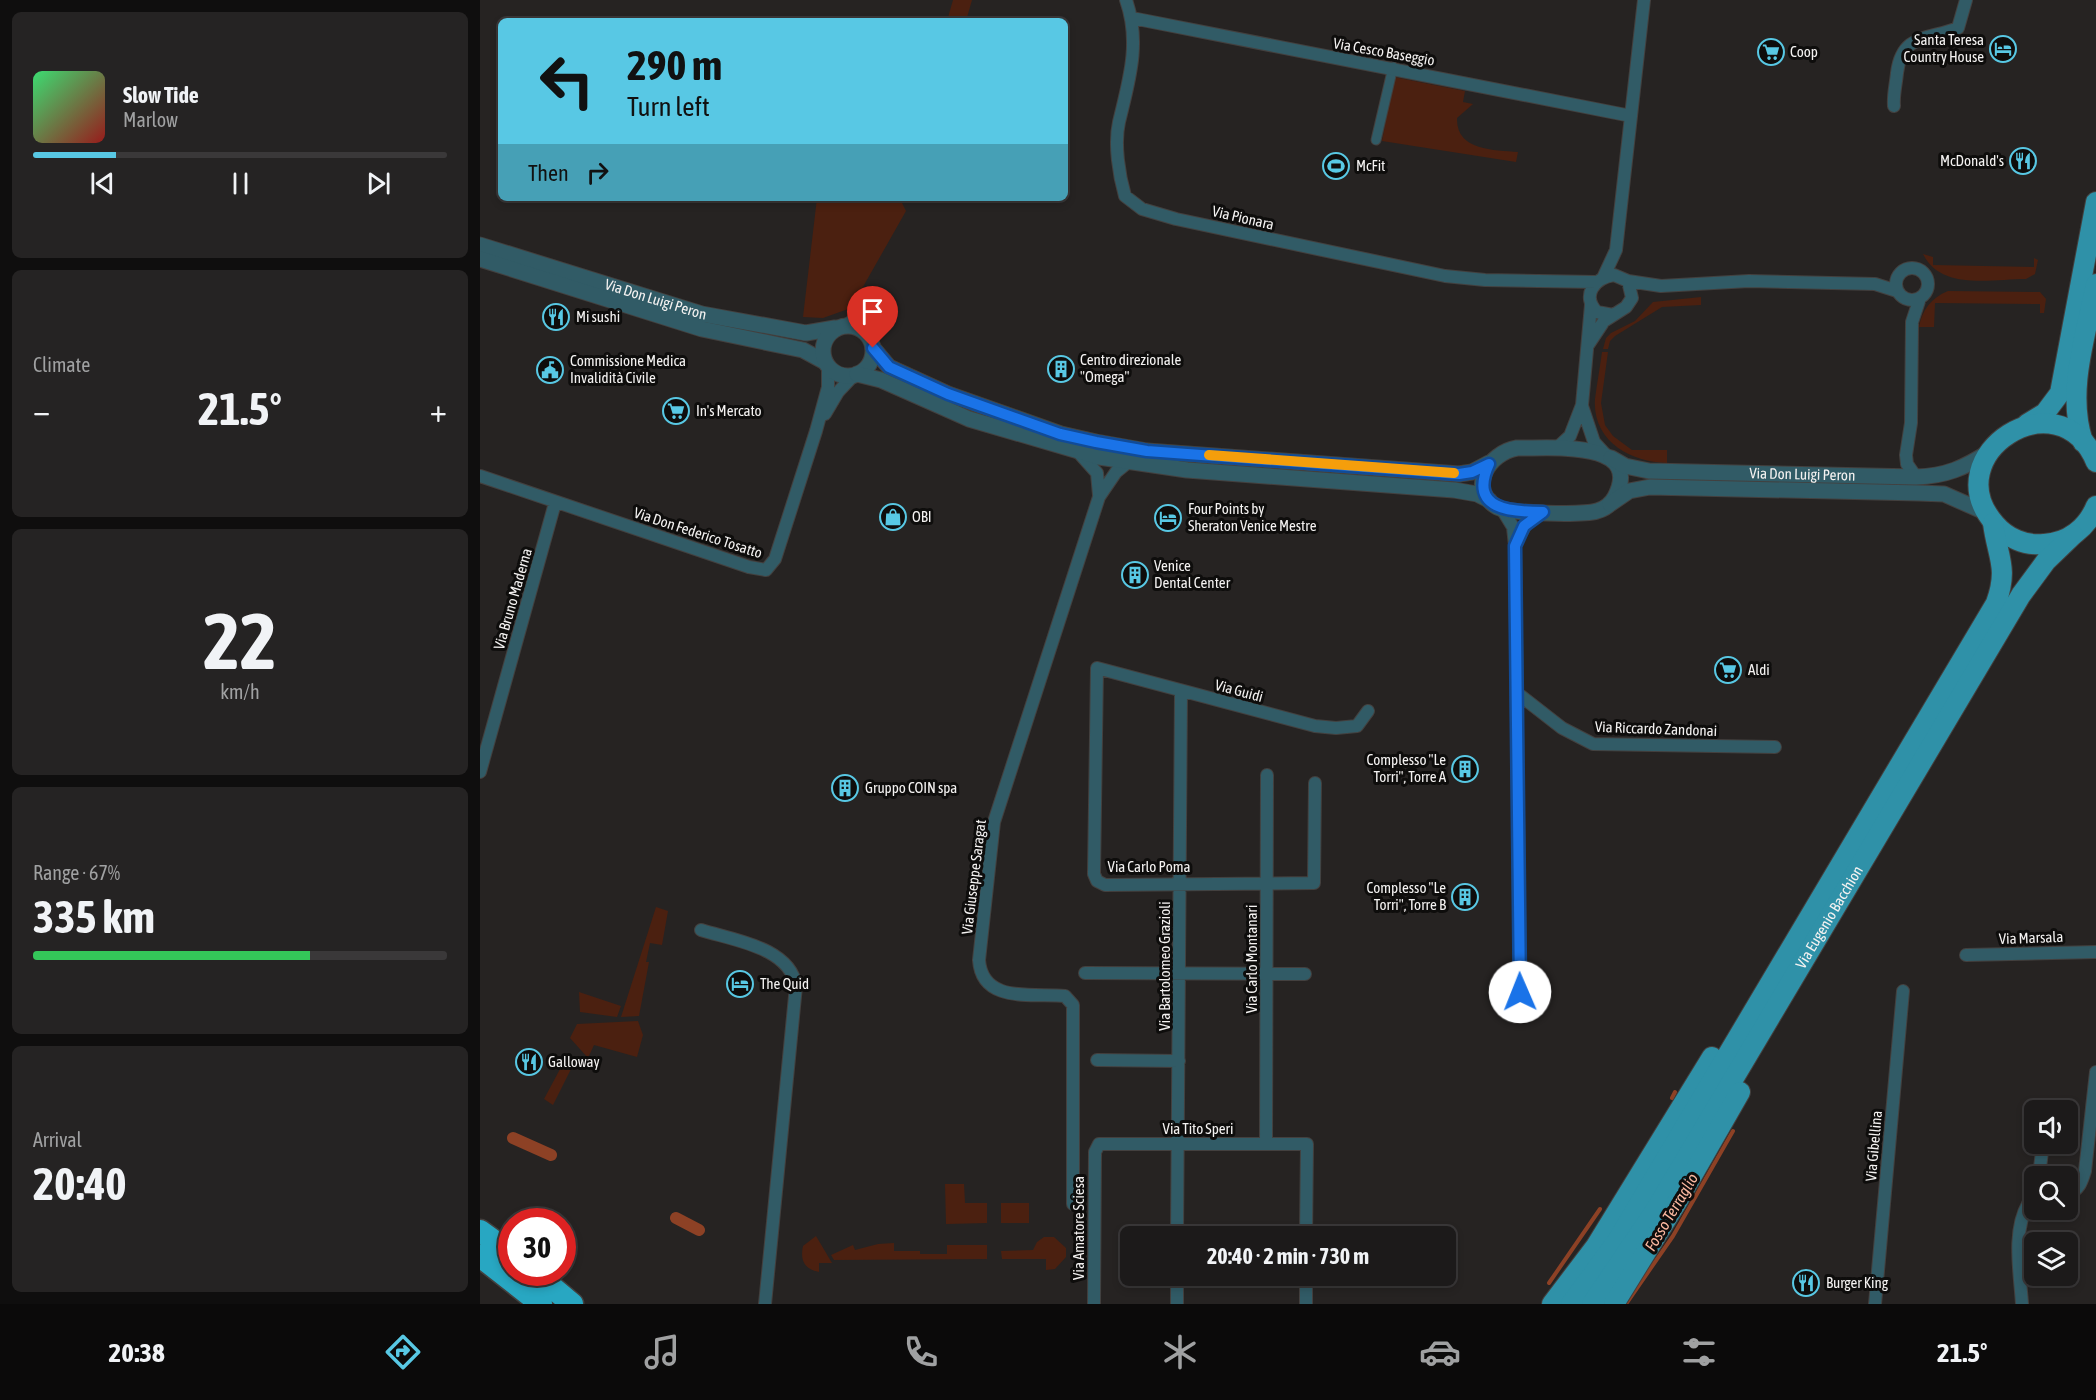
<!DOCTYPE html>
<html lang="en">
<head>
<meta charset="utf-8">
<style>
  :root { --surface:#1c1a1a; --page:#252323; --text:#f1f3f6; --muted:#a0a1a2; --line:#3a3839; --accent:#58c8e4 }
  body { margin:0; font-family:"Asap Condensed",sans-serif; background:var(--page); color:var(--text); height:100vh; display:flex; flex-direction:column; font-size:22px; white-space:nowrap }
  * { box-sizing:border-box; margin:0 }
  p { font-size:20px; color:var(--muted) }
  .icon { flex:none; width:33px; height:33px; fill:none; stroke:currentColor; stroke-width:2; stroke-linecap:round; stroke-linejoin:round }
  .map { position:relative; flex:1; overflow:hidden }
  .panel { display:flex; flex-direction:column; gap:12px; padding:12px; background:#0f0e0e; width:480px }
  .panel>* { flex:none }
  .banner { position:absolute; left:18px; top:18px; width:570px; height:183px; border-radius:9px; box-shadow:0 3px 9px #0003,0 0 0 2px var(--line); background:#58c8e4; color:#111; overflow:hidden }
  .fabs { position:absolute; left:1544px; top:1100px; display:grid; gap:12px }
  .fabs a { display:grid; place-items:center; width:54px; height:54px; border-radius:9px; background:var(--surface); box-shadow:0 3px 9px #0003,0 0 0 2px var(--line); font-size:30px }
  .speed { position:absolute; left:18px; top:1208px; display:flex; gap:12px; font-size:30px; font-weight:700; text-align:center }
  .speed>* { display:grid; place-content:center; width:78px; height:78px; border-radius:50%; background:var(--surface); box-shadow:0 3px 9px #0003,0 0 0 2px var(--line); line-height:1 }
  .speed .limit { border:9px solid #d22; background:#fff; color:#111 }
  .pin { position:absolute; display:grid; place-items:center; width:51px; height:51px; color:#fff; margin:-62px -26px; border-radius:50% 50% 50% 0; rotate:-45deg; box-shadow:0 0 6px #0007 }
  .pin .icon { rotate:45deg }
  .me { position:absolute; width:66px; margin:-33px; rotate:359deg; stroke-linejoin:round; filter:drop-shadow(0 0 4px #0008) }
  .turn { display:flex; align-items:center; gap:21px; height:126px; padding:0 30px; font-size:27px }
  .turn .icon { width:78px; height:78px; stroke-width:2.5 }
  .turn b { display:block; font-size:42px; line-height:51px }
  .then { display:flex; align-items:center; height:57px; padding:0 30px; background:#0003; gap:12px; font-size:22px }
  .big { font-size:45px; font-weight:700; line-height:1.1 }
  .panel .card { flex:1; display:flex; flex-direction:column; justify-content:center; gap:9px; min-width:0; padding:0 21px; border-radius:9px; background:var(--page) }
  .panel .dial { align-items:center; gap:0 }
  .dial b { font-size:78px; line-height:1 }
  .song { display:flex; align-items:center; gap:18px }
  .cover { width:72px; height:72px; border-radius:9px; background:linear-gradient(135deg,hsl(140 70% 55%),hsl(0 70% 35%)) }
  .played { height:6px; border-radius:3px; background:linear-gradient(90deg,var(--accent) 20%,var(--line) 20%) }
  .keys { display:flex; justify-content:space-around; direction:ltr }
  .heat { display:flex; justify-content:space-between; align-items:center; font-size:33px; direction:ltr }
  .charge { height:9px; border-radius:4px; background:linear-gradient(90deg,#34c759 67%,var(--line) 0) }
  .trip { position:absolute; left:640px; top:1226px; width:336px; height:60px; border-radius:9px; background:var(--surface); box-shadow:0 3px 9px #0003,0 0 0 2px var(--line); font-weight:700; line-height:60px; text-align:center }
  .menu { display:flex; height:96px; justify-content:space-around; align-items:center; background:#0b0a0a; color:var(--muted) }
  .menu .icon { width:42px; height:42px }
  .menu .current { color:var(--accent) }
  .menu b { font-size:27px; color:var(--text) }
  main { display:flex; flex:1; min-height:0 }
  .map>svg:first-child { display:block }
  .green { fill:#4b2010 }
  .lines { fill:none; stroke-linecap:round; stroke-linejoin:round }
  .stream { stroke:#8d4125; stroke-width:4 }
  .canal { stroke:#8d4125; stroke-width:12 }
  .pedestrian-casing { stroke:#43403f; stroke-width:11 }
  .minor-casing { stroke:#43403f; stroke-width:14 }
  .tertiary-casing { stroke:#43403f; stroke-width:17 }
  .primary-casing { stroke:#43403f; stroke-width:22 }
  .motorway-casing { stroke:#43403f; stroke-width:25 }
  .pedestrian { stroke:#315b66; stroke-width:9 }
  .minor { stroke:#315b66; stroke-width:12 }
  .tertiary { stroke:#315b66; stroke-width:15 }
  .primary { stroke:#2f91a8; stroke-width:20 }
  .motorway { stroke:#28a7c2; stroke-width:22 }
  .route-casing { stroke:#114b97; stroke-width:15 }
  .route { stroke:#1a73e8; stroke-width:10 }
  .slow { stroke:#f59e0b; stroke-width:10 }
  .labels { text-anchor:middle; stroke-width:6; stroke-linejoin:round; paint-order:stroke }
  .poi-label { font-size:15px; fill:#f4f2f1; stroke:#0e0d0c; text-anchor:start }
  .street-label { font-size:15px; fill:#f4f2f1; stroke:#0e0d0c }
  .water-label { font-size:16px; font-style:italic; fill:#fab8a0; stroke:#0e0d0c }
</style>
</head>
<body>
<main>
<section class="panel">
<div class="card">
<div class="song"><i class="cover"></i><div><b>Slow Tide</b><p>Marlow</p></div></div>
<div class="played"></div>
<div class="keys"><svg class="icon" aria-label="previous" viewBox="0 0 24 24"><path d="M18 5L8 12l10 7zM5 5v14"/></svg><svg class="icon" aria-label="pause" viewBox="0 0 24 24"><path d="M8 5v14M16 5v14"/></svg><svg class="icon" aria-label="next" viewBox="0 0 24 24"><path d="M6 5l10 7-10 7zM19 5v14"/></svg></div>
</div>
<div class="card"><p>Climate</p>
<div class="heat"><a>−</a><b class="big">21.5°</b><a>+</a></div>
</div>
<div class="card dial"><b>22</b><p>km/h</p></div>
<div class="card"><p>Range · 67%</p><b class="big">335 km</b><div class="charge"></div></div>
<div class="card"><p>Arrival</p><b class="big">20:40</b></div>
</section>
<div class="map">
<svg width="1616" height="1304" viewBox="0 0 1616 1304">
  <rect width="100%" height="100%" fill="#262322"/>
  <!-- green -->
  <path class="green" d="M473,0H492L486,21H467Z
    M914,77L985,91L983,102L993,104L977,118C976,151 1014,150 1038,152L1036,162L902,141Z
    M337,198H413L422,203L426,211L371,308L343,318L323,317Z
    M1443,254L1453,257V265L1554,267V258L1558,260L1555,274L1546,279C1512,279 1461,291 1443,254Z
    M1468,291L1560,292L1566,299L1564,313H1560V304L1455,303L1454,327H1439C1442,310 1451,298 1468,291Z
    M1221,297V305L1182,307L1135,336L1130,341L1128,349H1123L1126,338L1131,333L1155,321L1173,302Z
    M1122,352H1128L1121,403L1125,425L1133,436L1152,450H1187V463C1150,462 1112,441 1115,399C1117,383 1120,367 1122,352Z
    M176,907L188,911L182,945L170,943L166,962H169L159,1016L141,1017Z
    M99,992L141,1006L137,1017L100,1012Z
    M158,1021L163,1035L157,1057L114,1045L108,1058L90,1038L97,1024Z
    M87,1056L95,1061L73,1105L64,1099Z
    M465,1184H484L485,1203H507V1223L466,1224Z
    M521,1203H549V1223H521Z
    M336,1236L352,1263H339V1272C324,1269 320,1260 323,1246Z
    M564,1237H574L586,1248V1257L575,1269L566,1270V1259H522L521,1251L553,1250L557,1242Z
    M414,1243V1251H440V1254H467V1245H507V1259L354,1260L351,1255L373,1245L375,1250L398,1244Z"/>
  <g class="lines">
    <!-- stream -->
    <path class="stream" d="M1192,1098L1195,1092
      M1069,1283L1120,1209
      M1146,1304L1193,1236L1253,1131"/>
    <!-- canal -->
    <path class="canal" d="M33,1138L71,1155
      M196,1218L219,1230"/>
    <defs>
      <path id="pedestrian" d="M896,140L913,67"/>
      <path id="minor" d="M646,0C661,43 649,80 639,122C634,144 639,175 645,196L662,209L696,219L965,276L1005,280L1116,282
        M652,18L1151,116
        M1414,106C1413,95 1416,84 1417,73C1422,33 1448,40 1478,28L1486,0
        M1416 284a16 16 0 1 1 32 0a16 16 0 1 1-32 0Z
        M1123,278L1136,250L1164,0
        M1148,281L1181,286L1269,281L1395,284L1417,291
        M364,326L376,319L394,301
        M392,343L391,318L399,295
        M1108,345L1124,321L1146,307L1152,298L1148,281L1134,275C1114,278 1101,296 1117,312L1133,315
        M1102,406L1114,442L1125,454
        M345,414L358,392L374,375
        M1076,449L1090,436L1102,405L1111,305
        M600,454L617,473L619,495
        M0,476L269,567L286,570L295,559L336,431L348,387V367
        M1436,477L1427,464L1426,455L1431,423L1432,322L1440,298
        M1022,509L1033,527L1035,546L1040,992
        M1036,542L1048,521L1063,512
        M1037,693L1082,728L1113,744L1295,747
        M0,772L75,503
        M835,783L834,883L625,885L617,881L614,874L617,668L835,726L856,728L877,726L888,711
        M221,930C252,940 310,947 316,986L285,1304
        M1486,955L1616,952
        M605,973L825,974
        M617,1060L699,1061
        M786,1143L787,775
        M1559,1176L1563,1143
        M1587,1194C1599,1191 1602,1181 1605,1171L1616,1072
        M593,1204V1005L585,996C553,993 502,1004 499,960L514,822L619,497L636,472L647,463
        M1548,1204L1554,1188
        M697,1236L701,691
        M697,1275V1304
        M826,1275V1304
        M614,1304L615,1152L619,1144H827L826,1236
        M1395,1304L1423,991
        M1542,1304C1540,1272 1532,1232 1548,1204L1554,1202"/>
      <g id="tertiary">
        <path id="s1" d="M0,245L222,314L326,333L355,328"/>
        <path d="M0,259L222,329L323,350L345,362"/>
        <circle cx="368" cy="351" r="25"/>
        <path d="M393,348L409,367L468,394L581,434L616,442L667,451L979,474L992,472L1009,463"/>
        <path d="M377,374L401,380L489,419L619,457L707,470L974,490L997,494L1009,500"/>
        <path d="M1037,448C1066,449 1165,438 1135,497C1131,504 1125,509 1117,511C1103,515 1029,514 1017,507C987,489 1008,453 1037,448Z"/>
        <path id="s2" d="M1131,458L1145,466L1169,471L1436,477C1466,476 1484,468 1509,452"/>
        <path d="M1130,504L1149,491L1170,487L1439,493L1464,494L1507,513"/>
      </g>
      <g id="primary">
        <path d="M1547,424L1565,413L1580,393L1616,202"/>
        <path d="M1603,442C1586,391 1606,335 1616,284"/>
        <path d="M1616,462C1579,374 1454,455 1515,524C1527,538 1545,546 1564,544C1588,543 1607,528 1616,506"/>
        <path d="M1072,1304L1116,1246L1232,1057"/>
        <path d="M1091,1304L1137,1241L1516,603C1529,567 1517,556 1513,523"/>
        <path id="s3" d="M1112,1304L1176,1209L1541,595L1566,561L1593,535"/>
        <path d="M1134,1304L1197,1202L1260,1092"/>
      </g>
      <path id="motorway" d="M0,1231L32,1254
        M0,1256L61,1304
        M54,1272L92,1304"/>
    </defs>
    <!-- pedestrian casing -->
    <use href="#pedestrian" class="pedestrian-casing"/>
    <!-- minor casing -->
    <use href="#minor" class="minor-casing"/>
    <!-- tertiary casing -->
    <use href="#tertiary" class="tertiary-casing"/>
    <!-- primary casing -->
    <use href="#primary" class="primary-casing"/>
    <!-- motorway casing -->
    <use href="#motorway" class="motorway-casing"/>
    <!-- pedestrian -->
    <use href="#pedestrian" class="pedestrian"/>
    <!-- minor -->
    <use href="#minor" class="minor"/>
    <!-- tertiary -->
    <use href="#tertiary" class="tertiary"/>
    <!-- primary -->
    <use href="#primary" class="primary"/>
    <!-- motorway -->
    <use href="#motorway" class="motorway"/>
  </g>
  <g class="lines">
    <defs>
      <path id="route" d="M393,348L409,367L468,394L580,434L616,442L667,451L979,474L992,472L1009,464C988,510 1031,512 1063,512L1044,526L1035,546L1040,992"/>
    </defs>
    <!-- route casing -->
    <use href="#route" class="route-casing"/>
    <!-- route -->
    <use href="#route" class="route"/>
    <!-- slow -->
    <path class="slow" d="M729,455L974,473"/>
  </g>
  <!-- icons -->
  <defs>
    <symbol id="hotel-ring" viewBox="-11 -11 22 22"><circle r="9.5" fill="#0e0d0c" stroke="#58c8e4" stroke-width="1.5"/><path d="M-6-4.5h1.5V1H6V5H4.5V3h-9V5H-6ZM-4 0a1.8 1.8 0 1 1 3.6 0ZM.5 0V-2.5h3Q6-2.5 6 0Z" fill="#58c8e4"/></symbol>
    <symbol id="supermarket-ring" viewBox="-11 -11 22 22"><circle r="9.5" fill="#0e0d0c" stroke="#58c8e4" stroke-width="1.5"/><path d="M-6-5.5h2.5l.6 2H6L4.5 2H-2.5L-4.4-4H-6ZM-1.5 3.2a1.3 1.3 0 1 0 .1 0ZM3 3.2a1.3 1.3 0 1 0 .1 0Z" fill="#58c8e4"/></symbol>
    <symbol id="restaurant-ring" viewBox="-11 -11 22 22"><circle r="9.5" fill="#0e0d0c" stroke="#58c8e4" stroke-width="1.5"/><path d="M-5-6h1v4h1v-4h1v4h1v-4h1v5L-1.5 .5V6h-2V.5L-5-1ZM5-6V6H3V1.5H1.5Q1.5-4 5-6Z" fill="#58c8e4"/></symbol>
    <symbol id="stadium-ring" viewBox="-11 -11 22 22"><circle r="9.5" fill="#0e0d0c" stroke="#58c8e4" stroke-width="1.5"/><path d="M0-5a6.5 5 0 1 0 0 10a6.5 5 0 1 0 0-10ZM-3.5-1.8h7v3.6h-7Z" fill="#58c8e4"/></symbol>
    <symbol id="building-ring" viewBox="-11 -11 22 22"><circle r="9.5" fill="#0e0d0c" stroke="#58c8e4" stroke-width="1.5"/><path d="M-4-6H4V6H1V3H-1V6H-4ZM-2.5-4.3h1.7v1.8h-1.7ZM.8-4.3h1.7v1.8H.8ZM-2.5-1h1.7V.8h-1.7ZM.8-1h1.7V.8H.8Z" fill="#58c8e4"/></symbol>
    <symbol id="civic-ring" viewBox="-11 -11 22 22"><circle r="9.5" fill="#0e0d0c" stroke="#58c8e4" stroke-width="1.5"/><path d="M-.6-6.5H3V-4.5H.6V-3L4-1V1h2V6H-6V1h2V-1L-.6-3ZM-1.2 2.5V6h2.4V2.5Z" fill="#58c8e4"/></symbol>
    <symbol id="shop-ring" viewBox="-11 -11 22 22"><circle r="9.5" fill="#0e0d0c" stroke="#58c8e4" stroke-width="1.5"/><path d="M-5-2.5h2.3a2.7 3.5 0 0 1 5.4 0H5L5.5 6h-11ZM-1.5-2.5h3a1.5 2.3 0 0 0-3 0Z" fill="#58c8e4"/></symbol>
  </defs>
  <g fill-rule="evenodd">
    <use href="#hotel-ring" x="1508" y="34" width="30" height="30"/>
    <use href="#supermarket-ring" x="1276" y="37" width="30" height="30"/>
    <use href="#restaurant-ring" x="1528" y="146" width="30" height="30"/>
    <use href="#stadium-ring" x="841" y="151" width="30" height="30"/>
    <use href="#restaurant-ring" x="61" y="302" width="30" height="30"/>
    <use href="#building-ring" x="566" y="354" width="30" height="30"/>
    <use href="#civic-ring" x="55" y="355" width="30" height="30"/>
    <use href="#supermarket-ring" x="181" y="396" width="30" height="30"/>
    <use href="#shop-ring" x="398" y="502" width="30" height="30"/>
    <use href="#hotel-ring" x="673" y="503" width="30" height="30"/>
    <use href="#building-ring" x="640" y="560" width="30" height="30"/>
    <use href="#supermarket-ring" x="1233" y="655" width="30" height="30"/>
    <use href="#building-ring" x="970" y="754" width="30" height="30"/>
    <use href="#building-ring" x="350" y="773" width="30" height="30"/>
    <use href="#building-ring" x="970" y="882" width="30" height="30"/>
    <use href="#hotel-ring" x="245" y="969" width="30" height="30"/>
    <use href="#restaurant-ring" x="34" y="1047" width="30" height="30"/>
    <use href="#restaurant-ring" x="1311" y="1268" width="30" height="30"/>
  </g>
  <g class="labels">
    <!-- poi labels -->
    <g class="poi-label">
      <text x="1504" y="45" text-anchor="end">Santa Teresa<tspan x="1504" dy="17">Country House</tspan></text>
      <text x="1310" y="57">Coop</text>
      <text x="1524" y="166" text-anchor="end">McDonald's</text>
      <text x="876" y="171">McFit</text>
      <text x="96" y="322">Mi sushi</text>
      <text x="600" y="365">Centro direzionale<tspan x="600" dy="17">"Omega"</tspan></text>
      <text x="90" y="366">Commissione Medica<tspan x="90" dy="17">Invalidità Civile</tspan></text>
      <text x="216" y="416">In's Mercato</text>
      <text x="708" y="514">Four Points by<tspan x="708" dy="17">Sheraton Venice Mestre</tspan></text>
      <text x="432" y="522">OBI</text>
      <text x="674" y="571">Venice<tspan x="674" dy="17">Dental Center</tspan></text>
      <text x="1268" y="675">Aldi</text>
      <text x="966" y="765" text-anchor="end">Complesso "Le<tspan x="966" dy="17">Torri", Torre A</tspan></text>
      <text x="385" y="793">Gruppo COIN spa</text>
      <text x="966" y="893" text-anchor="end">Complesso "Le<tspan x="966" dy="17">Torri", Torre B</tspan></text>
      <text x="280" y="989">The Quid</text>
      <text x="68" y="1067">Galloway</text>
      <text x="1346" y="1288">Burger King</text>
    </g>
    <!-- street labels -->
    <g class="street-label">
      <text transform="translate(904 52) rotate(10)" y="5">Via Cesco Baseggio</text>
      <text transform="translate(763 218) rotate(13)" y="5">Via Pionara</text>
      <text dy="5" stroke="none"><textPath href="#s1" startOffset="184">Via Don Luigi Peron</textPath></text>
      <text dy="5" stroke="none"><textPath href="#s2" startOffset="194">Via Don Luigi Peron</textPath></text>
      <text transform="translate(218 533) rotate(18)" y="5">Via Don Federico Tosatto</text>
      <text transform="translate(33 599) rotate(-74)" y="5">Via Bruno Maderna</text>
      <text transform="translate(759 691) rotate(15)" y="5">Via Guidi</text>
      <text transform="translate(1176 729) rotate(2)" y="5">Via Riccardo Zandonai</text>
      <text x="669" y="872">Via Carlo Poma</text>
      <text transform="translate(494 877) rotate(-83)" y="5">Via Giuseppe Saragat</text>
      <text dy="5" stroke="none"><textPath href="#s3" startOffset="454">Via Eugenio Bacchion</textPath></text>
      <text transform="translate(1551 938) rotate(-2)" y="5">Via Marsala</text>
      <text transform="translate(772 959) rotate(-90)" y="5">Via Carlo Montanari</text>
      <text transform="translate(685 966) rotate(-90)" y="5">Via Bartolomeo Grazioli</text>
      <text x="718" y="1134">Via Tito Speri</text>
      <text transform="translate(1394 1146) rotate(-85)" y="5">Via Gibellina</text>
      <text transform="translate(599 1228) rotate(-90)" y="5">Via Amatore Sciesa</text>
    </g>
    <!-- water labels -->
    <g class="water-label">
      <text transform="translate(1191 1212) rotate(-59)" y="6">Fosso Terraglio</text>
    </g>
  </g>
</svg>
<div class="fabs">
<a><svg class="icon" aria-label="sound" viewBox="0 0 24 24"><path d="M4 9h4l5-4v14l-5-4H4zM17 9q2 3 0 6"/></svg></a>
<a><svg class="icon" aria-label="search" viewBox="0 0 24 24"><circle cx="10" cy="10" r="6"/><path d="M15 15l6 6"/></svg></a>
<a><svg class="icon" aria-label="layers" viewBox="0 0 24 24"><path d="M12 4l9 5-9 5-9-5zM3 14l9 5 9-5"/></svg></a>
</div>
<div class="speed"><div class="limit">30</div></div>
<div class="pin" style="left:393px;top:348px;background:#d93025"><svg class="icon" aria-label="arrive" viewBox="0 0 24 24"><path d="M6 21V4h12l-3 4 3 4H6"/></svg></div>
<svg class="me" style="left:1040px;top:992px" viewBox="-20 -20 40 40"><circle r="19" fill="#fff"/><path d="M0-13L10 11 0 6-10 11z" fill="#1a73e8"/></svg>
<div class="trip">20:40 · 2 min · 730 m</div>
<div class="banner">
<div class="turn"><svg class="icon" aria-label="left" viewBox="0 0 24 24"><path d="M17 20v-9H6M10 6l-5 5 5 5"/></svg><div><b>290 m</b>Turn left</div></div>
<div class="then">Then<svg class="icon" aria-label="right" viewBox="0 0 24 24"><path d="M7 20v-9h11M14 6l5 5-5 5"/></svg></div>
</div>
</div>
</main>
<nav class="menu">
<b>20:38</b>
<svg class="icon current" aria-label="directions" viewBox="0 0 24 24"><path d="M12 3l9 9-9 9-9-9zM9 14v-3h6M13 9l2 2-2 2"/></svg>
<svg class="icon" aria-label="music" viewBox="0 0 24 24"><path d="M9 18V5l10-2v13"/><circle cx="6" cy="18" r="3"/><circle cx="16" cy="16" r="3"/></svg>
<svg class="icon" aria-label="phone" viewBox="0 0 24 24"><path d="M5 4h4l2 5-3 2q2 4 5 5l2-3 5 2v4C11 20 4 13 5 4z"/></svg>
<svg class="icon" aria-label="climate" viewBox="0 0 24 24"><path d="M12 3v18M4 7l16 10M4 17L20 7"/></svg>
<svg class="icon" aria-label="car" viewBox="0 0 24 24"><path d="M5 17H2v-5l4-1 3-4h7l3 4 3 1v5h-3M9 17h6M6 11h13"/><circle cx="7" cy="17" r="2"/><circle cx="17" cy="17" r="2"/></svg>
<svg class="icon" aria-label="filters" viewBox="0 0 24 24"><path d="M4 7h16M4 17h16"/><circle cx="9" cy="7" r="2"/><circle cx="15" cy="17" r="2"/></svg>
<b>21.5°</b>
</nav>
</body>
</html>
